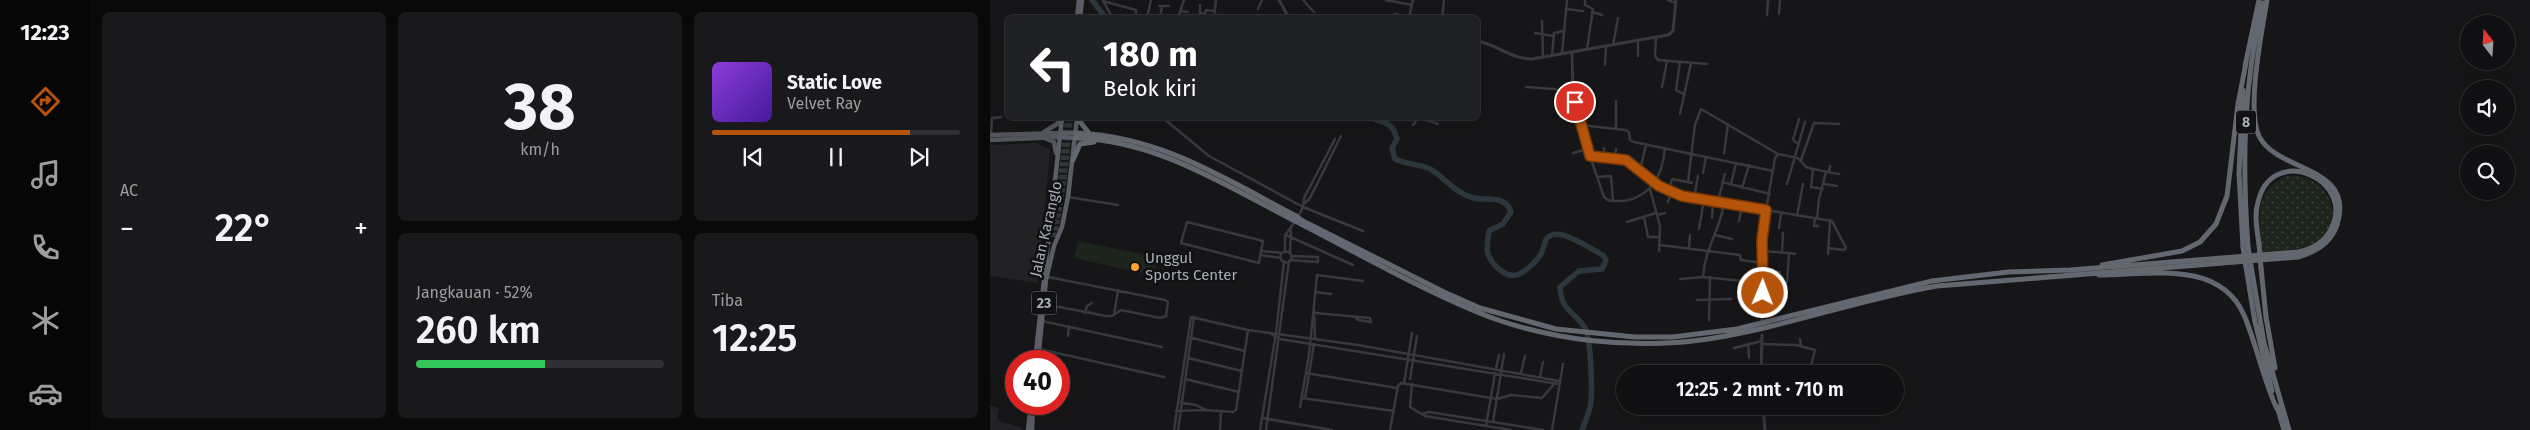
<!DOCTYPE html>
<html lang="id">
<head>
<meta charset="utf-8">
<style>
  :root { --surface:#101012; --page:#19191b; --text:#f1f3f6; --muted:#9c9d9f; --line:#303032; --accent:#b45309 }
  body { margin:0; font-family:"Fira Sans",sans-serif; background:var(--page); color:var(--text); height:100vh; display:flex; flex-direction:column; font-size:19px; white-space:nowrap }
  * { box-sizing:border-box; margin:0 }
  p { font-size:16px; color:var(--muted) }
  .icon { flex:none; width:28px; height:28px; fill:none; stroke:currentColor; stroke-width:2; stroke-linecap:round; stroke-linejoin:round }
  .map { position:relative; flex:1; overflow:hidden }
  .side { display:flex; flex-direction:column; gap:12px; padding:12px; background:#09090a; width:900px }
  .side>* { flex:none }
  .top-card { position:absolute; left:15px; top:15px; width:475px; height:105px; border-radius:8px; box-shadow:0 5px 20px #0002,0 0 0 1px var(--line); background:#202124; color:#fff; overflow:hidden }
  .needle { width:32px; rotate:343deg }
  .tools { position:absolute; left:1470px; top:15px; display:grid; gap:10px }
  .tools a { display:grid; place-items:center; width:55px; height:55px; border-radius:50%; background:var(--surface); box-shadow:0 5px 20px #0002,0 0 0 1px var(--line); font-size:25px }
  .speed { position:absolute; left:15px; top:350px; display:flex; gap:10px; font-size:25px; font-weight:700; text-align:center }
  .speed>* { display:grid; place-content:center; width:65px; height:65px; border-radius:50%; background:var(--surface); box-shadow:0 5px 20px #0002,0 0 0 1px var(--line); line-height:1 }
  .speed .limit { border:8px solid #d22; background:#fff; color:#111 }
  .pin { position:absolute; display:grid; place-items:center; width:42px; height:42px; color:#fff; margin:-21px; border:2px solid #fff; border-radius:50%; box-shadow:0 1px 5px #0007 }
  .me { position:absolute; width:55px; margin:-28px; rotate:1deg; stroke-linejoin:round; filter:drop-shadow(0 0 4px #0008) }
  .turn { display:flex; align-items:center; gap:18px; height:105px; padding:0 15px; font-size:22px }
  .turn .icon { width:65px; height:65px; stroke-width:2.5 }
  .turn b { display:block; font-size:35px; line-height:42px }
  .big { font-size:38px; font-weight:600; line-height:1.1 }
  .side .widget { flex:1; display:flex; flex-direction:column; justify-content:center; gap:8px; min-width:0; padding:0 18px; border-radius:8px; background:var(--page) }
  .side .dial { align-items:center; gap:0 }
  .dial b { font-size:65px; line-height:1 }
  .song { display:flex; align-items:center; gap:15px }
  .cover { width:60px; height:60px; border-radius:8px; background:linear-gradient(135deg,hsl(270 70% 55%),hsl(260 70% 35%)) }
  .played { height:5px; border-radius:2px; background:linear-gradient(90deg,var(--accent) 80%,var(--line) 80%) }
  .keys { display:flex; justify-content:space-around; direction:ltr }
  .heat { display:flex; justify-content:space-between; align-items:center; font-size:28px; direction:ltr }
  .charge { height:8px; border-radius:4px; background:linear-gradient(90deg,#34c759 52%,var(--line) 0) }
  .side .tiles { flex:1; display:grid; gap:12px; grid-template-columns:repeat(3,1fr) }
  .widget:first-child { grid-row:span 2 }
  .trip { position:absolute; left:626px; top:365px; width:288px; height:50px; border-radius:25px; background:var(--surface); box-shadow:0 5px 20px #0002,0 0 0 1px var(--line); font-weight:600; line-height:50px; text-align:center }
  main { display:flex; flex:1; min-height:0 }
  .dock { display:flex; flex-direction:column; width:90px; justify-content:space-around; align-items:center; background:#060607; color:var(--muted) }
  .dock .icon { width:35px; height:35px }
  .dock .active { color:var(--accent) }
  .dock b { font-size:22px; color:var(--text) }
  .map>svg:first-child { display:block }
  .built { fill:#222225 }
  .grass { fill:url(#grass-dots) }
  .park { fill:#1c241c }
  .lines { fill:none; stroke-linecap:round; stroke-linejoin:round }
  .river { stroke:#2b373d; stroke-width:5.5 }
  .trunk-tunnel { stroke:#333438; stroke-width:4.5; stroke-dasharray:4.5 2; stroke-linecap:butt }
  .minor { stroke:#37393d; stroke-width:2.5 }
  .tertiary { stroke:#37393d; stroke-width:3 }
  .primary { stroke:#53565d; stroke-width:4.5 }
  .trunk { stroke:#5b5e66; stroke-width:4.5 }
  .motorway { stroke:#63676f; stroke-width:5 }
  .motorway-bridge { stroke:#63676f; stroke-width:5 }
  .route-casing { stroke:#753606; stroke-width:12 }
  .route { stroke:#b45309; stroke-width:9 }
  .poi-dot { fill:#fba22b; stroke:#111113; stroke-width:2 }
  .labels { text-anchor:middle; stroke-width:5; stroke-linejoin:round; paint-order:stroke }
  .shield { fill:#111113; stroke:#7a7f87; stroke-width:1 }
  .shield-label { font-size:14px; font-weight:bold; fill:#a7aeb9 }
  .street-label { font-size:15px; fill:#a7aeb9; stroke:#111113 }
  .poi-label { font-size:15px; fill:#a7aeb9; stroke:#111113; text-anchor:start }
</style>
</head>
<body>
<main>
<nav class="dock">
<b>12:23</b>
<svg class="icon active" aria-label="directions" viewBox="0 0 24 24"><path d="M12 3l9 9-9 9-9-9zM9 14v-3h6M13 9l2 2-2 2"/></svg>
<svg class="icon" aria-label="music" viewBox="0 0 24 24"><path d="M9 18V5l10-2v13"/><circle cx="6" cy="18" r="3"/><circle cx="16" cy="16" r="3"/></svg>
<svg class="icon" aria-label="phone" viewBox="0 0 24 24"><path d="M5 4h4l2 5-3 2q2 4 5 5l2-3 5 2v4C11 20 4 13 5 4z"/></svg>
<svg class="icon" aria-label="climate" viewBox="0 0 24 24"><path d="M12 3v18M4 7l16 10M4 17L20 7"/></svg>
<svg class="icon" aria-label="car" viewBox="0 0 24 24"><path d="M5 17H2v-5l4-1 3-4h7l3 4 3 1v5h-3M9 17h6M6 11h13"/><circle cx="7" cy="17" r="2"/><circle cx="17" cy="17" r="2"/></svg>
</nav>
<section class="side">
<div class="tiles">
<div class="widget"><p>AC</p>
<div class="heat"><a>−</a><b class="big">22°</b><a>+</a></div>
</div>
<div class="widget dial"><b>38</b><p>km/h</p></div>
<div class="widget">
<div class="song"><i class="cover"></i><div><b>Static Love</b><p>Velvet Ray</p></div></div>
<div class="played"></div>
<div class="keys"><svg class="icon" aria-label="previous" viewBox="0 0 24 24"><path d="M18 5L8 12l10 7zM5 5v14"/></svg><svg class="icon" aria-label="pause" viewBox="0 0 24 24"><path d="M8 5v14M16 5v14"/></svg><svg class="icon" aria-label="next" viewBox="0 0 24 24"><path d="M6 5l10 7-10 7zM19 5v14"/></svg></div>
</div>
<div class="widget"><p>Jangkauan · 52%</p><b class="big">260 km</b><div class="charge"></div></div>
<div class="widget"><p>Tiba</p><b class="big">12:25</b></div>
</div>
</section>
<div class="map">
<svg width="1540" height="430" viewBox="0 0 1540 430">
  <defs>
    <pattern id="grass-dots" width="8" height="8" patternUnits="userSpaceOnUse" patternTransform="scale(1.25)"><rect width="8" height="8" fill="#1c241c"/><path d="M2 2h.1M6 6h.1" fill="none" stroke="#3a413b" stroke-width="1.8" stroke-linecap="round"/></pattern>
  </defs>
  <rect width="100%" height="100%" fill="#161618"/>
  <!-- built -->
  <path class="built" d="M46,143L60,150L48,283L0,276V145Z
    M0,406L9,408L7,420L33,428V430H0Z"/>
  <!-- grass -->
  <path class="grass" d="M1297,176C1340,172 1359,222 1326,242C1310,252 1290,251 1272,252C1268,223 1263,189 1297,176Z"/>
  <!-- park -->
  <path class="park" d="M88,241L168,257L164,276L84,258Z"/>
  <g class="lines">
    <!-- river -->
    <path class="river" d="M102,0L116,18
      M380,118C396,123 402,122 407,139L402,148L405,159C417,165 432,164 442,170C457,180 466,194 484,198C498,201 516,195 521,212L513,224L499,231C498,237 496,249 498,254C503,267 519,281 531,273C538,269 547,261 551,254C555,247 553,238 562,235C574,230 603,250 614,256L616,261L612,269L589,271L570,287C571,312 584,310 595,328C601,337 602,388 601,401C600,411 596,420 592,430"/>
    <!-- trunk-tunnel -->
    <path class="trunk-tunnel" d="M61,237L68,201L77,118
      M65,237L75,176L81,118"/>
    <!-- minor -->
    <path class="minor" d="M313,0L324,12
      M396,0L422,5
      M595,0V5L603,9L597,49
      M678,0L686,3
      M113,1L146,10V18
      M113,1L123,18
      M169,6H179
      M268,9L272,0
      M576,9L593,11
      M191,11L198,12
      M602,12L612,15
      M210,13V5
      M405,14L419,17
      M789,14L790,0
      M202,15L209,16L210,13L215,14L216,10L224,11
      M777,15L778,0
      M157,18L161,0
      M170,18L172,6
      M188,18L194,0
      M224,18L226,0
      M419,18L423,0
      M452,18L454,0
      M552,21L553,57
      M545,33L563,36
      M666,37L665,56L668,60L717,64
      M623,45L628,18
      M572,53L577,0
      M562,56L564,33L573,31
      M648,56V40
      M690,62L686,90L695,95
      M615,65L616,46
      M536,87L564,89L601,96
      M672,87L677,61
      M626,101V129
      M587,108H598
      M690,114L701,63
      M570,117L587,112
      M173,118L219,156L313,207L308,217
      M431,118L448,124
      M809,119L803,140L809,144
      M423,125L428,118
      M591,125L635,130L639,132L640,140L644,142L783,171
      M1,135L2,118L11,117
      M345,139L314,198L313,207L373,231
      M583,153L597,149
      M734,153L738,124
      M600,156L614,197C619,202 625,201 632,201C661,198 673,174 675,148
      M614,157V148
      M625,158L626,149
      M811,160L824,123L849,124
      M632,165V159
      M823,169L821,187L833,189
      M650,170L656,145
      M839,172L840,166
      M713,173L716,157
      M607,177L621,176L623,201
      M698,182L705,125L711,109L788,154
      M732,182L780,194
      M741,184L746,163
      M797,184L815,122
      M835,184L847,186
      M752,188L759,165
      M660,189L670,226L669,251
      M679,190L682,179L702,183
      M78,197L128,205
      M704,198L708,176
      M728,201L735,174
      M678,202L681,192
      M315,203L320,198L351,136
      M667,215L675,213
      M807,216L813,184
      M654,217L658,237H670
      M722,218L723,202
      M825,218L824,226H828
      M827,218L829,199L836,172
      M749,221L752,206
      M197,222L273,241L269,263L191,243Z
      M637,222L666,213
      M789,228L791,214
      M709,229L714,199
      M296,235L363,265
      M725,235L742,239
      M670,245L750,255L751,260L772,263
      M838,248L854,250L856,248L842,221L776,210L785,158L788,154L808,158L816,167L823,169L849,174
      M699,249L700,235
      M271,251L292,253
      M773,251L799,253L797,282
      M290.5 257a5.5 5.5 0 1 1 11 0a5.5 5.5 0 1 1-11 0Z
      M295,252V235L305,222
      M792,252L793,233
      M300,253L301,230
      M799,253L805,254
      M838,254L840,220
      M270,255L291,258
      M301,260L328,262V257L302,256
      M773,270L790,272
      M713,277C715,247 730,231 734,203
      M690,279L713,277L773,283
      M325,292L341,294
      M707,300L741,299
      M772,303H784V307L794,305L796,287
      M54,304L116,316H122L131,310L170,318L176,316L178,302L175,300L58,277
      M754,307L758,282
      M324,309L325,338
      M95,313L97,306L102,303
      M326,313L380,318L381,322L368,320L365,317
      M124,315L128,290
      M719,320L720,277
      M52,321L172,347
      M281,334L290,339L568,384
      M78,336L79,326
      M198,337L255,351
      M810,339L811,346
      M758,344L759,358
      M744,348L772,341
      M49,349L174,377
      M198,358L252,371
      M55,361L58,351
      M771,366L820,370L825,350L806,345L772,344
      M506,368L509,355
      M744,371L745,374
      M316,373L407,388
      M531,373L535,356
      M550,377L553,362
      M195,379L249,392
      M420,379L427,336
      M414,383L422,333
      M422,384L420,407L435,416L521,430
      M312,398L404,411
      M315,398L324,344
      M188,402L206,405L216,410
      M744,406L746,410L764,406
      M310,407L319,355L327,275L373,281
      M773,408L814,410
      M186,411L216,410L243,412L246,410L258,330
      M432,414L439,412L553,430
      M272,418L342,430
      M503,422L514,354
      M496,426L505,373
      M184,430L201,317L258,330L368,345L569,381
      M188,430L204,317
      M230,430L231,411
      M270,430L286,333L294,261
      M276,430L299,261
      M400,430L408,386L411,383L507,399L521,395L552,398L565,383
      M562,430L573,364"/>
    <!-- tertiary -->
    <path class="tertiary" d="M289,0L299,18
      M488,41C507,45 522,59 542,59L678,35L683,31L686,0
      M582,52L583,94L600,156L637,160L669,186L692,196L776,210L772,240V320
      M771,374L772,335
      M773,406L775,430"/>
    <!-- primary -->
    <path class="primary" d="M54,132L67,124L72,118
      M0,135L71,133
      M57,139L64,142L66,153
      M0,140L70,137"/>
    <!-- trunk -->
    <path class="trunk" d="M87,18L89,0
      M90,18L92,0
      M71,133H86
      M70,137L85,138
      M45,361L72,118
      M48,361L56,280L64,246L72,227L78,197L87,118
      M38,430L41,404
      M42,430L43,405"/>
    <!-- motorway -->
    <path class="motorway" d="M1255,66L1269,0
      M87,118L99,133
      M86,133C169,136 234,178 306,216
      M85,138C165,140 233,184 303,220
      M83,160L90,144L104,142
      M313,221L454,292L490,308L566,329L645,337H683L747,329L942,281L1018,272L1080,270L1308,252C1322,249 1334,243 1341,229C1367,180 1282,142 1268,202C1264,215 1267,230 1269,244
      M311,224C369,254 427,287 487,312C557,341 643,350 718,339C796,327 870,299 947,286L1308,257C1326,252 1341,243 1347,225C1366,165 1287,173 1269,136C1256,109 1272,31 1277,0
      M1258,246C1252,164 1253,83 1273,3
      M1253,247L1249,173L1253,90
      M1112,265L1192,251L1210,242L1226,224L1237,196L1248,104L1256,63
      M1261,266L1274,343L1299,430
      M1256,267L1265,322L1282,391
      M1271,268L1276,317L1285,368
      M1109,275C1159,275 1229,259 1254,315C1267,346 1273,379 1287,409
      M1287,406L1294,430"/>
    <!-- motorway-bridge -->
    <path class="motorway-bridge" d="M306,216L313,221
      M303,220L311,224
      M1269,244L1271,268
      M1258,246L1261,266
      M1253,247L1256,267"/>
  </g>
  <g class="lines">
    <defs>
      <path id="route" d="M585,102L600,156L636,160L669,186L692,196L776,210L772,240L773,293"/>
    </defs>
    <!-- route casing -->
    <use href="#route" class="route-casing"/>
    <!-- route -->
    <use href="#route" class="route"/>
  </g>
  <!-- markers -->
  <circle class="poi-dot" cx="145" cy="267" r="5"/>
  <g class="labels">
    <!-- shield labels -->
    <g class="shield">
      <rect x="1246" y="110.5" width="20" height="23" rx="4"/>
      <rect x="41.5" y="291.5" width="25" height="23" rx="4"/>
    </g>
    <g class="shield-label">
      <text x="1256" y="127">8</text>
      <text x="54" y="308">23</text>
    </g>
    <!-- street labels -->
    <g class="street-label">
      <text transform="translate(56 229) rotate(-77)" y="5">Jalan Karanglo</text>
    </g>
    <!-- poi labels -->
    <g class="poi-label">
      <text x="155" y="263">Unggul<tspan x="155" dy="17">Sports Center</tspan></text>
    </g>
  </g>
</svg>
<div class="tools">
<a><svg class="needle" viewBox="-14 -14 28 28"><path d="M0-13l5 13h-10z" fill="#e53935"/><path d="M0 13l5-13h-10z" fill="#9c9d9f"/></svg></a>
<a><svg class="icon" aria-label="sound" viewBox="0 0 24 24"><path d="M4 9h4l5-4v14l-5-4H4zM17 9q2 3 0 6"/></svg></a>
<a><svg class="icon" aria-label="search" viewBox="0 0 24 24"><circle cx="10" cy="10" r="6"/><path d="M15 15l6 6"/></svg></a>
</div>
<div class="speed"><div class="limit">40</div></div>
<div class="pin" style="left:585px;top:102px;background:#d93025"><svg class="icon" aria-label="arrive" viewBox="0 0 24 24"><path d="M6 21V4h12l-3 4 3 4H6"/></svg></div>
<svg class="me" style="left:773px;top:293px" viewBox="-20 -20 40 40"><circle r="17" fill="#b45309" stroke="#fff" stroke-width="3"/><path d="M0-11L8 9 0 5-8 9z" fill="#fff"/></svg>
<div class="trip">12:25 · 2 mnt · 710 m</div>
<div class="top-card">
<div class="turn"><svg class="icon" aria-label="left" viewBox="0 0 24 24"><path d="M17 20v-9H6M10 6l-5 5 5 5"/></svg><div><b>180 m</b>Belok kiri</div></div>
</div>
</div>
</main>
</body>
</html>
